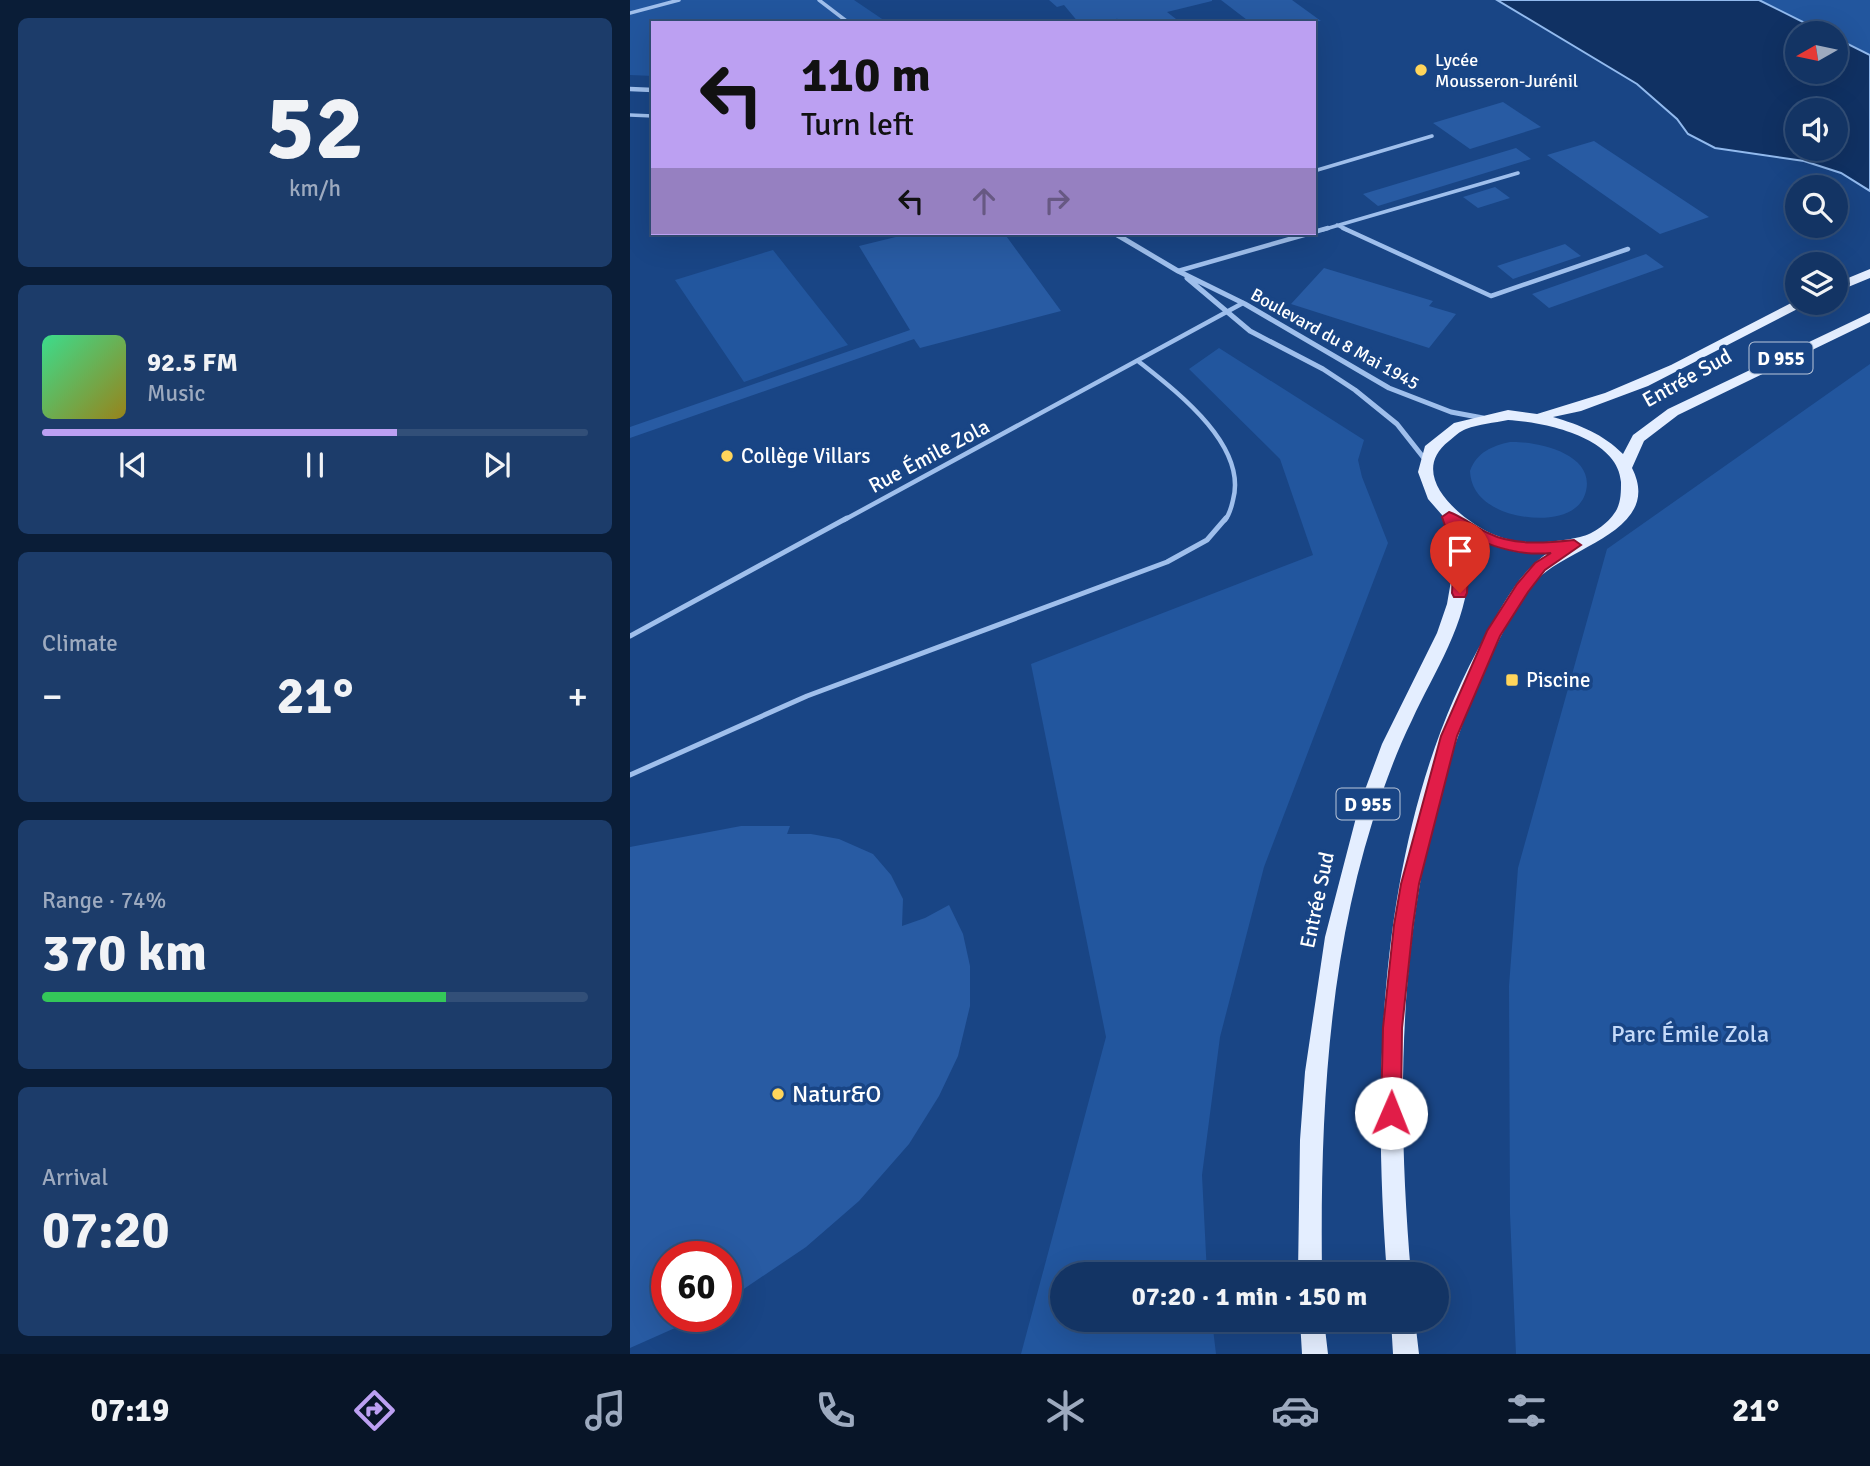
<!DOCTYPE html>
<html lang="en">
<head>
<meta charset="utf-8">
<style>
  :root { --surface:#133464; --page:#1c3c6a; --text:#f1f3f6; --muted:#9daabf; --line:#324f78; --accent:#bca0f2 }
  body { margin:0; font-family:Signika,sans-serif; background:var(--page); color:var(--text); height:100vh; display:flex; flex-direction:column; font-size:26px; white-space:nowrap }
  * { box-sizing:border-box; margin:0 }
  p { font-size:23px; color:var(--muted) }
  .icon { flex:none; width:38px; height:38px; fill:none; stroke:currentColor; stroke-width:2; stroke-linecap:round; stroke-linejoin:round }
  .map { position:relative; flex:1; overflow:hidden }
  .details { display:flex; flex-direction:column; gap:18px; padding:18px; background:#0a1d37; width:630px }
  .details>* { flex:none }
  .banner { position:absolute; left:21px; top:21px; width:665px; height:214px; border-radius:0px; box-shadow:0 7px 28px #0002,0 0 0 2px var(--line); background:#bca0f2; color:#111; overflow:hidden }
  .needle { width:46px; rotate:261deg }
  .tools { position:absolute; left:1155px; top:21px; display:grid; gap:14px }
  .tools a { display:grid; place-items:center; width:63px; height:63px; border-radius:50%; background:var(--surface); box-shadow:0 7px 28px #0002,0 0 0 2px var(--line); font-size:35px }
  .speed { position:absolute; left:21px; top:1241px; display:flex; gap:14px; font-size:35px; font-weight:700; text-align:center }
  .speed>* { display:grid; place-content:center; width:91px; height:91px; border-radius:50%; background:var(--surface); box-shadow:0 7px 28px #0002,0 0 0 2px var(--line); line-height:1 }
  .speed .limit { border:10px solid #d22; background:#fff; color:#111 }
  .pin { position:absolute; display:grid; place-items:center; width:60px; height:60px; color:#fff; margin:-72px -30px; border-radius:50% 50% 50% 0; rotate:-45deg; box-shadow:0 0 7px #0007 }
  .pin .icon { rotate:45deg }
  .me { position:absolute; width:77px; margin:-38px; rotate:1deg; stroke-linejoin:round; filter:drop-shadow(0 0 5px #0008) }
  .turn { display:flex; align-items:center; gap:24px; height:147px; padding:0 35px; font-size:32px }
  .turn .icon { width:91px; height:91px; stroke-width:2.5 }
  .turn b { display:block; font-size:49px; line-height:60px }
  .lanes { display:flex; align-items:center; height:66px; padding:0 35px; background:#0003; justify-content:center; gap:35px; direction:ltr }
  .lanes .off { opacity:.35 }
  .big { font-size:52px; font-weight:700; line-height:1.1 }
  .details .widget { flex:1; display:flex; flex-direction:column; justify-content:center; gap:10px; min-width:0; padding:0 24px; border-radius:10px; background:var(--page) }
  .details .dial { align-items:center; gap:0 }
  .dial b { font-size:91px; line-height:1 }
  .song { display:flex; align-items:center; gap:21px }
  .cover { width:84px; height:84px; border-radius:10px; background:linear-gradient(135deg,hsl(150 70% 55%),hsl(50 70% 35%)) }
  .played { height:7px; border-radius:4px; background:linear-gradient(90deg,var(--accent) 65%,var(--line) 65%) }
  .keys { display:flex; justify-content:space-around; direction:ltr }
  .heat { display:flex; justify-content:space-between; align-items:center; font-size:38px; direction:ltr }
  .charge { height:10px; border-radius:5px; background:linear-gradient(90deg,#34c759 74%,var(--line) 0) }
  .trip { position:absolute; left:420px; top:1262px; width:399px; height:70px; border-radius:35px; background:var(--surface); box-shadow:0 7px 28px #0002,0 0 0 2px var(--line); font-weight:700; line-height:70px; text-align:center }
  .tabs { display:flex; height:112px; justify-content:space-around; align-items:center; background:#081528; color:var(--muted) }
  .tabs .icon { width:49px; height:49px }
  .tabs .selected { color:var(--accent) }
  .tabs b { font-size:32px; color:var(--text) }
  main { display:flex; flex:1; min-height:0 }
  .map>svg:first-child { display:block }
  .green { fill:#22569e }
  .water { fill:#103163; stroke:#92baee; stroke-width:2; fill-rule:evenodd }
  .building { fill:#285ba3 }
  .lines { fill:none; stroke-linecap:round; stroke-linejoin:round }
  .lane-far2 { stroke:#9fbfec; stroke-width:3.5 }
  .lane-far1 { stroke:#9fbfec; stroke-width:4.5 }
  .lane { stroke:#9fbfec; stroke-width:5 }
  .street-far1 { stroke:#9fbfec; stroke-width:4.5 }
  .street { stroke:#9fbfec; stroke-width:5 }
  .primary { fill:#e4eeff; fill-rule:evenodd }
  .route { fill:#e11d48; stroke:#92132f; stroke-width:2 }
  .poi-dot { fill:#ffd55b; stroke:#194585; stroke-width:2.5 }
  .labels { text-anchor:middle; stroke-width:7; stroke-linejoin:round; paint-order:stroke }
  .far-poi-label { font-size:18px; fill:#fff; stroke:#194585; text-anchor:start }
  .far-street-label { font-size:18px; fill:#fff; stroke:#194585 }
  .shield { fill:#194585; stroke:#bac7da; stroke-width:2 }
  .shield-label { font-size:19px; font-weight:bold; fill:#fff }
  .street-label { font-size:21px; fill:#fff; stroke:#194585 }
  .poi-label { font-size:21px; fill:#fff; stroke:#194585; text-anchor:start }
  .near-park-label { font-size:24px; fill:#c5daf9; stroke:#194585 }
  .near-poi-label { font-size:24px; fill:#fff; stroke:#194585; text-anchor:start }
</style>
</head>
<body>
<main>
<section class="details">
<div class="widget dial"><b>52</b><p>km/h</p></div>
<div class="widget">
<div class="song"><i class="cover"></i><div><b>92.5 FM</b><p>Music</p></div></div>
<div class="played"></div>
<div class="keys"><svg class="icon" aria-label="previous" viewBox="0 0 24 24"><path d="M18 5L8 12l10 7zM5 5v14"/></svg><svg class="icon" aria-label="pause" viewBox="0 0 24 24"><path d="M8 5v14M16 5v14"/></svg><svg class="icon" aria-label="next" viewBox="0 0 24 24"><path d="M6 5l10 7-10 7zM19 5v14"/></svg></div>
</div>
<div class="widget"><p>Climate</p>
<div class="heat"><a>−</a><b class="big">21°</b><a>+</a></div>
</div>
<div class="widget"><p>Range · 74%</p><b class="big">370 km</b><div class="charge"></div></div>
<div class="widget"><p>Arrival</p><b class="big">07:20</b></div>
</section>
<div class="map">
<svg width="1240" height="1354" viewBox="0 0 1240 1354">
  <rect width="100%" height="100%" fill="#194585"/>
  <!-- green -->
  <path class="green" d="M0,0H224L258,23H23V76L0,75Z
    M1129,0H1240V55L1206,38V33H1195Z
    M143,250L218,345L114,382L45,280Z
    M589,348L734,440L728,460L732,477L758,543L634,867L590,1037L572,1175L577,1274H432V1320H582L586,1354H391L476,1037L401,664L683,555L650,459L559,369Z
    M1240,364V1354H886L880,1214L879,986L888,868L977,549Z
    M880,442C906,441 965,453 956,491C948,526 890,521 866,508C851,500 841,489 840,471C847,452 862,446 880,442Z"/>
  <!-- water -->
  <path class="water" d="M867,0H1129L1195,33H1167V72H1206V38L1240,55V191L1211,173L1174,161L1085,148L1058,134L1047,119L1007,84ZM1167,110H1206V149H1167Z"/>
  <!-- building -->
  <path class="building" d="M419,0H582V1L537,12L546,19L539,21L542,23H489L485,20L488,18L478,23H449L434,5L427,7Z
    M591,0H662L691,21L621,23Z
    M873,102L911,127L840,149L803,123Z
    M964,141L1079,217L1030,234L917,155Z
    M886,148L901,159L748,206L733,194Z
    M865,187L880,198L848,208L833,197Z
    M282,233H374L431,311L290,348L284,339L0,438V427L280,330L229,246Z
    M935,244L951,256L883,279L867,266Z
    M1016,254L1034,267L919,308L902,294Z
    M694,268L803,301L799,306L826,314L799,348L661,304Z
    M111,826H160L157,834H181L209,839L243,854L261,875L273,899L272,926L295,918L319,905L333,934L340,966V1006L328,1056L309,1096L279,1144L229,1201L176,1247L96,1301V1256H37V1316H72L0,1348V847Z"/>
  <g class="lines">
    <!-- lane-far2 -->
    <path class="lane-far2" d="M189,0L219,23
      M0,13L49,0
      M0,115L23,116
      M684,171L802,136
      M707,225L717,230
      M692,230L888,173"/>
    <!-- lane-far1 -->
    <path class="lane-far1" d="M713,228L861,296L998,249
      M684,232L698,228
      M548,271L681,233
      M508,361C546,391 618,445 603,500C601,508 600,514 595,520
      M214,520L613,303"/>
    <!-- lane -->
    <path class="lane" d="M0,636L217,518
      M0,775L177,696L537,562L577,540L596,518"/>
    <!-- street-far1 -->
    <path class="street-far1" d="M0,89L23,90"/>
    <!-- street -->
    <path class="street" d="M484,233L548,271L615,304L759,388L821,412L853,418
      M557,278L620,331L693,369L725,390L767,424L797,462"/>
    <!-- primary -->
    <path class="primary" d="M1240,269V278L1206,292V283Z
      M1167,300V303H1179L1018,386L951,411L923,417C950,425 973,434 993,454L1003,435L1038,409L1240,313V322L1048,415L1014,441L1002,468C1034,531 936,547 907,580C883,608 865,647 850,681C768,867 764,1075 781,1274H757C741,1066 749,820 856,635C873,604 889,572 919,552C889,557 859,546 832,531C855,599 809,661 782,720C770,744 761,768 752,793C698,946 690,1113 692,1274H668L670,1140L675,1072L695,937L729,806L752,744L807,633L817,604L822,575L821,546L812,515L798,499L788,472L795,446L824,423L878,410L907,414L975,393L1041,365ZM878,420C914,422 988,437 991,482C991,492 991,500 987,509C980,522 964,534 950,537C923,543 891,546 865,535C833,522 775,475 819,441C824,437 830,431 836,429C849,424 864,423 878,420Z
      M670,1320H694L698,1354H672Z
      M761,1320H785L789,1354H763Z"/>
  </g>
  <!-- route -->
  <path class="route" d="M819,512C833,517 845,527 858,533C884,546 916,543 944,540L951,545L915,570L898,592L870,636L827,736L789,884L783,925L772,1028L771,1113L768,1120L761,1123L754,1120L751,1113L753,1028L764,925L771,884L811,736L857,631L887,584L905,563L921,553C890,556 858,546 831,531L839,552L837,593L835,597H824L822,593L824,552L812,517Z"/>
  <!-- markers -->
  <g class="poi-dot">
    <circle cx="791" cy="70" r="7"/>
    <circle cx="97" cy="456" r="7"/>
    <rect x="875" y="673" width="14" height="14" rx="3.5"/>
    <circle cx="148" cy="1094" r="7"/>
  </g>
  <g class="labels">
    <!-- far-poi labels -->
    <g class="far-poi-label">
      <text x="805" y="66">Lycée<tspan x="805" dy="21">Mousseron-Jurénil</tspan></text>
    </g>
    <!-- far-street labels -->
    <g class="far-street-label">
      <text transform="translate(705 339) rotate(29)" y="6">Boulevard du 8 Mai 1945</text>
    </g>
    <!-- shield labels -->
    <g class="shield">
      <rect x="1119.5" y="342.5" width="63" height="31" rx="5"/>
      <rect x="706.5" y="788.5" width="63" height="31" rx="5"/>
    </g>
    <g class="shield-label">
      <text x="1151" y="365">D 955</text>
      <text x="738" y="811">D 955</text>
    </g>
    <!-- street labels -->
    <g class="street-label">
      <text transform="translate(1057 378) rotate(-29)" y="7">Entrée Sud</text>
      <text transform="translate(299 456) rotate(-28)" y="7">Rue Émile Zola</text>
      <text transform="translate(687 900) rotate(-78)" y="7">Entrée Sud</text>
    </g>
    <!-- poi labels -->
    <g class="poi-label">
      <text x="111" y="463">Collège Villars</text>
      <text x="896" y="687">Piscine</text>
    </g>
    <!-- near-park labels -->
    <g class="near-park-label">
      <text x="1060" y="1042">Parc Émile Zola</text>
    </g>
    <!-- near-poi labels -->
    <g class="near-poi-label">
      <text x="162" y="1102">Natur&amp;O</text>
    </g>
  </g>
</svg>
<div class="tools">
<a><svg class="needle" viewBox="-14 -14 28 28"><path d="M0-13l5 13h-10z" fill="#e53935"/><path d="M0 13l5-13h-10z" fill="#9daabf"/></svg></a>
<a><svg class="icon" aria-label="sound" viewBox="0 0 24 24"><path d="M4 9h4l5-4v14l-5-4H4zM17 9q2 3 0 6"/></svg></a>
<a><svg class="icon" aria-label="search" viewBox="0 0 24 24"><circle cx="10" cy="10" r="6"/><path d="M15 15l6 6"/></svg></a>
<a><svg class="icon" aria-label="layers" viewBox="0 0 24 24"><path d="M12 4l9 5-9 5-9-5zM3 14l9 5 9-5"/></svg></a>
</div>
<div class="speed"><div class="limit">60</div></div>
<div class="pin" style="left:830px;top:593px;background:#d93025"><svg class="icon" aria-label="arrive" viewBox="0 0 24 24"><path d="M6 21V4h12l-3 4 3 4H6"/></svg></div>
<svg class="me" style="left:761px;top:1113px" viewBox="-20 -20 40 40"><circle r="19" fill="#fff"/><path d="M0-13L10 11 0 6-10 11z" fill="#e11d48"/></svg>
<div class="trip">07:20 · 1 min · 150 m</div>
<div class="banner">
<div class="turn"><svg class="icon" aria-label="left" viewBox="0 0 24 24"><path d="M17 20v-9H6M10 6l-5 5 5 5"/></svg><div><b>110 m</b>Turn left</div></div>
<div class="lanes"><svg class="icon" aria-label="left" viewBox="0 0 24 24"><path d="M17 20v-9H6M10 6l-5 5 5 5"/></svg><svg class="icon off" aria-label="ahead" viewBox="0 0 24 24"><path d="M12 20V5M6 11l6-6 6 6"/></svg><svg class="icon off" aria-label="right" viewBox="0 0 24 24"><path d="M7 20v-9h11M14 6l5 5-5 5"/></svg></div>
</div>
</div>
</main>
<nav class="tabs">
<b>07:19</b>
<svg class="icon selected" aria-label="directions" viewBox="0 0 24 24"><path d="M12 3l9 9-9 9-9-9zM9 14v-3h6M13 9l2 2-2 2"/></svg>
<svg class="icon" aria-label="music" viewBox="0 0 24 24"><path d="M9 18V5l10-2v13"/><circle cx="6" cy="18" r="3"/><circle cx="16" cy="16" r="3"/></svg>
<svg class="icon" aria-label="phone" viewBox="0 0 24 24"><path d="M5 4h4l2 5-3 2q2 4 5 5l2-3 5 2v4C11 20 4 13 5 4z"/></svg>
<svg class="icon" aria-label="climate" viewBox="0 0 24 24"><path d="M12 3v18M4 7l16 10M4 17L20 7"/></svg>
<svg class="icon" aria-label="car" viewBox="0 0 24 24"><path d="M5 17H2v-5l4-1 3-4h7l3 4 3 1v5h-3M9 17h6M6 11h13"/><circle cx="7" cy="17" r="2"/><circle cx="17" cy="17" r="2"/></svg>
<svg class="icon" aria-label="filters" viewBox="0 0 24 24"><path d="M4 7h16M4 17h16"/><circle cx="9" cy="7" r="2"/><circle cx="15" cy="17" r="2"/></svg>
<b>21°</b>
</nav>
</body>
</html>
